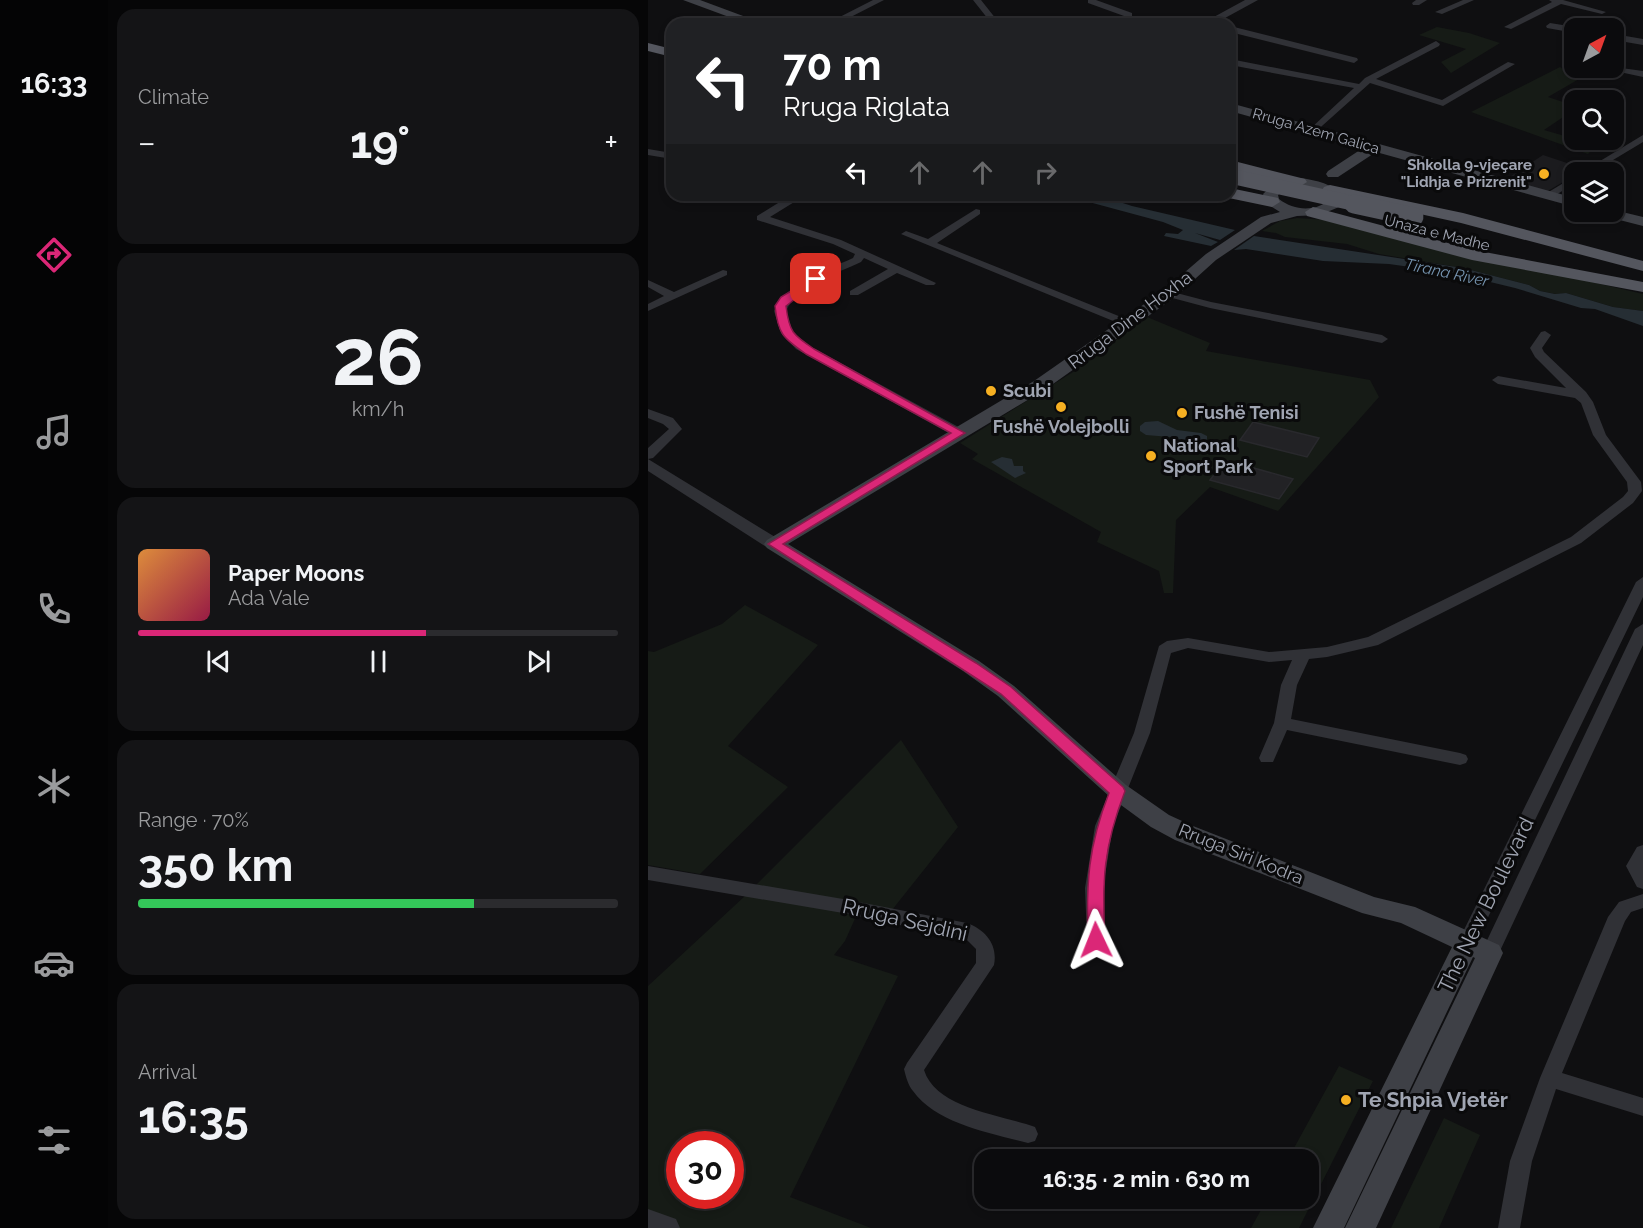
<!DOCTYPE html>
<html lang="en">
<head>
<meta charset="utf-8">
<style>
  :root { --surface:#0b0b0d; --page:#141416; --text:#f1f3f6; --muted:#9a9b9d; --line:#2b2b2e; --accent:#db2777 }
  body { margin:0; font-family:Raleway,sans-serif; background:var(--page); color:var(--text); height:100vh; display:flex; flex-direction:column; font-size:22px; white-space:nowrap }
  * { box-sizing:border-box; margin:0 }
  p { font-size:20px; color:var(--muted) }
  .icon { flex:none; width:33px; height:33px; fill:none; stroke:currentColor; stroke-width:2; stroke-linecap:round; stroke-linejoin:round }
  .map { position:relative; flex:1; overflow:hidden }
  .sheet { display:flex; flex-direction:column; gap:9px; padding:9px; background:#060607; width:540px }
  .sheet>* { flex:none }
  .banner { position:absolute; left:18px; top:18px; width:570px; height:183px; border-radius:18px; box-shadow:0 3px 9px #0003,0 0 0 2px var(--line); background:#202124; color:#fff; overflow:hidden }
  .needle { width:39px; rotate:41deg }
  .buttons { position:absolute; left:916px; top:18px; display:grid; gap:12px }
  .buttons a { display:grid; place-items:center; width:60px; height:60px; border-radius:12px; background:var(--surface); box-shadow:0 3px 9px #0003,0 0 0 2px var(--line); font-size:30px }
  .speed { position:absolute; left:18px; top:1131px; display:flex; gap:12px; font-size:30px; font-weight:700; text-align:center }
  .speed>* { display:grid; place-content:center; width:78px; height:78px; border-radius:50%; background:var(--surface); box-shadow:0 3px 9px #0003,0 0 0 2px var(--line); line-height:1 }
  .speed .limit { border:9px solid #d22; background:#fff; color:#111 }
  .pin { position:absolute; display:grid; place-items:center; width:51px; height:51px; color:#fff; margin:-26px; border-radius:12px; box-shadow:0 3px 9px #0006 }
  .me { position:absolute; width:66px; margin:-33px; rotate:358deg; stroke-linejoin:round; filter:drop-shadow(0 0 4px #0008) }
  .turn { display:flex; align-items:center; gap:21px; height:126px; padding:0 18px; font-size:27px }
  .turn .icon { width:78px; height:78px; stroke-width:2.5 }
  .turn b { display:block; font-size:42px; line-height:51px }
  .lanes { display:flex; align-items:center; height:57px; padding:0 18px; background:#0003; justify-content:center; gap:30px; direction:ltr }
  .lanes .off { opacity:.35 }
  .big { font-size:45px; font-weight:700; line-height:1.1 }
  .sheet .tile { flex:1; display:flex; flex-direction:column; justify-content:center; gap:9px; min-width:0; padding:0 21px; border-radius:18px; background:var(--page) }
  .sheet .dial { align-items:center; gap:0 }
  .dial b { font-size:78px; line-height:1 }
  .song { display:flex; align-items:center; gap:18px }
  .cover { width:72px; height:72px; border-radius:9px; background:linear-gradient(135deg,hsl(30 70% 55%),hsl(340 70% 35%)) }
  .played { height:6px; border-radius:3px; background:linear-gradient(90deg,var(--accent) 60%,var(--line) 60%) }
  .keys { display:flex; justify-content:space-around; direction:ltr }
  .heat { display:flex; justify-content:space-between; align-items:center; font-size:33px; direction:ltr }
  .charge { height:9px; border-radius:4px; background:linear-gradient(90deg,#34c759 70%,var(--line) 0) }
  .trip { position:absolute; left:326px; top:1149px; width:345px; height:60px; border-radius:18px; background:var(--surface); box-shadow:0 3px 9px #0003,0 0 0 2px var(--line); font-weight:700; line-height:60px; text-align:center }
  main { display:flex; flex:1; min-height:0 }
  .menu { display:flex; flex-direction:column; width:108px; justify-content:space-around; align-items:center; background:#040405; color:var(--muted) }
  .menu .icon { width:42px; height:42px }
  .menu .selected { color:var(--accent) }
  .menu b { font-size:27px; color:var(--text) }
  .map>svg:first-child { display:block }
  .built { fill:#1b1b1e }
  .green { fill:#161b16; fill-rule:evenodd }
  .water { fill:#262e34 }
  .building { fill:#222225; stroke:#29292d; stroke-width:1.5 }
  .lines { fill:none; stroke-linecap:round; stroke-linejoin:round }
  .minor { fill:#303136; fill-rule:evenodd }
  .tertiary { fill:#303136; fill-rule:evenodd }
  .secondary { fill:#3e4046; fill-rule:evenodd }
  .trunk { fill:#54565e; fill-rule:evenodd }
  .trunk-bridge-far1 { stroke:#54565e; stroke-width:15 }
  .trunk-bridge { stroke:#54565e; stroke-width:19 }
  .route { fill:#db2777; stroke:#8e194d; stroke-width:1.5 }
  .poi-dot { fill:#f6b022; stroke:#0a0a0b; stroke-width:2 }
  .labels { text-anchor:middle; stroke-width:6; stroke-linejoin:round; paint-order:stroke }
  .far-street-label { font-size:15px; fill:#a0a5b2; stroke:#0a0a0b }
  .far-poi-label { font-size:15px; font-weight:bold; fill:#a0a5b2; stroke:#0a0a0b; text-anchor:end }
  .far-water-label { font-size:16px; font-style:italic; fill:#7593af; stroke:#0a0a0b }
  .street-label { font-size:18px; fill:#a0a5b2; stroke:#0a0a0b }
  .poi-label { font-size:18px; font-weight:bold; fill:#a0a5b2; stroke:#0a0a0b; text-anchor:start }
  .near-street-label { font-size:21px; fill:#a0a5b2; stroke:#0a0a0b }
  .near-poi-label { font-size:21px; font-weight:bold; fill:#a0a5b2; stroke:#0a0a0b; text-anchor:start }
</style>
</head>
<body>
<main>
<nav class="menu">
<b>16:33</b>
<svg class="icon selected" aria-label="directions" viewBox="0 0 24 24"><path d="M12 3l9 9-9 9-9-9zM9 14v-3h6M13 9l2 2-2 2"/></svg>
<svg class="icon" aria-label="music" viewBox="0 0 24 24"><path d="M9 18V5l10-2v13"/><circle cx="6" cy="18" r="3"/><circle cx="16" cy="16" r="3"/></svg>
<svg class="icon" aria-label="phone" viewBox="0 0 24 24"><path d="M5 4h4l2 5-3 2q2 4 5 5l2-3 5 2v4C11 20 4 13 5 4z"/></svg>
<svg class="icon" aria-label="climate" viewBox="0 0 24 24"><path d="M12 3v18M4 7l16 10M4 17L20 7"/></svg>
<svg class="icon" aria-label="car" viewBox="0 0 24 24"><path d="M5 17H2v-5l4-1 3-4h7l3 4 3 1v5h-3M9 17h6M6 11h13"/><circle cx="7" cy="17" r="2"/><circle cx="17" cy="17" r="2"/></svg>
<svg class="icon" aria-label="filters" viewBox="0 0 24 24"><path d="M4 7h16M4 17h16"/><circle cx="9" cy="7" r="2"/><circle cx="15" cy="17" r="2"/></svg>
</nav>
<section class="sheet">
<div class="tile"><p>Climate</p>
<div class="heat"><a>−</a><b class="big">19°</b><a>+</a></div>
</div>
<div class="tile dial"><b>26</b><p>km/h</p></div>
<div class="tile">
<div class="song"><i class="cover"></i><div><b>Paper Moons</b><p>Ada Vale</p></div></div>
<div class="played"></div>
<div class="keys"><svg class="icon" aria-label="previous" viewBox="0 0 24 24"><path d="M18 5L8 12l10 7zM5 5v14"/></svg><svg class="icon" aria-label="pause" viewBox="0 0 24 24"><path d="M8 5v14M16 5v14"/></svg><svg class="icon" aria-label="next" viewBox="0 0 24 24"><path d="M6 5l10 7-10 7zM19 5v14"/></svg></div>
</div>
<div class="tile"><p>Range · 70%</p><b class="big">350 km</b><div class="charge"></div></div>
<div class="tile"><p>Arrival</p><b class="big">16:35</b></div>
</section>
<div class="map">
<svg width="995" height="1228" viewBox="0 0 995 1228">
  <rect width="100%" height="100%" fill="#0f0f11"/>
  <!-- built -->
  <path class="built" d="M895,155L937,169L927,172V175L898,192L857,180Z"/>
  <!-- green -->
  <path class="green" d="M789,27L821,33L852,43L803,73L793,62L818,49L771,35Z
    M912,67L931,79L900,97L927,106V109L896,130L948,145L940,154L823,112Z
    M649,218L680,220L995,294V311L965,307L918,293L908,294L892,291L881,285L815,268L731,254L699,244L637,237L628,233L614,231L632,221Z
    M499,317L562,343L558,351L722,380L731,397L630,511L562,487L528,520L525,593H516L511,571L449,542L453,532L324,459L330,454L312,443L425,372Z
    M97,605L170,645L80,746L140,787L52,874L0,865V651L6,652L74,624Z
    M253,740L310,827L244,910L214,903L197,941L186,955L250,976L142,1197L223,1228H26L0,1220V986L98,895ZM32,1144H82V1196H32Z
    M691,1066L725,1081L651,1228H603L619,1199L660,1198V1160L640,1159Z
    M796,1118L832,1135L791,1228H743Z"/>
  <!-- water -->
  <path class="water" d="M415,195H450L484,206L587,230L572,240L547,233L570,242L563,246L516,236L518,233L530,234L535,230L515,222Z
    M606,236L815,268L881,285L892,291L907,294L918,293L965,307L995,311V326L947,309L933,308L867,288L805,273L741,264L675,261L598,249L586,250Z
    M510,421L529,430L553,433L559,436V442L554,446L545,447L522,437L498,435L492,431V426L497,422Z
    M354,457L364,459L366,466H375V471L378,473L367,478L343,462Z"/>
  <!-- building -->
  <path class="building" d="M605,422L671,438L659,457L592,440Z
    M577,460L645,479L631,499L562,480Z"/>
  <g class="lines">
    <!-- minor -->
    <path class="minor" d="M225,0H236L189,24H178Z
      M325,0H333L352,24H344Z
      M440,0H448L484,13V18L475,24H464L476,16L440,3Z
      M768,0H779L771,5H765L764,3Z
      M815,0H826L794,14L787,12Z
      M901,0H915L958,12L954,14L913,4L863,29L856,27L904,2Z
      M902,23L927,27L930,28H927V33L899,28L898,26Z
      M582,26L709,58L710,60L706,63L582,32Z
      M966,34L995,39V45L966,40Z
      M788,41L792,44L791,46L728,79L794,100L860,62L867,64L795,106L722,83L665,134L662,133V129L706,88L582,65V59L711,84L717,78Z
      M966,67L995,71V77L953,68Z
      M995,135V142L945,172H934Z
      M0,149L24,153V159L0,155Z
      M927,176V183L903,198L894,196Z
      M143,195L156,196L122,217L193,240L288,283L286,285H278L249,273L210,295H202V291L240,269L216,258L213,262C188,274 150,284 138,311L145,332L156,343L316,430L317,433L316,436H306L148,349L133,333L126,311C140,281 177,271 205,258L207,254L185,244L109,220V216Z
      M328,209L332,210V214L289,243L483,321V325H475L253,234L258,231L280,239Z
      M75,270L79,271V275L0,311V304L16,296L0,287V280L26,292Z
      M521,291L563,302L734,335L740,339L734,343L562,308L517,296L515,294Z
      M897,331L903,335L894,348L896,352L938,392L945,402L958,435L993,482L994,491L985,503L933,543L730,645L679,657L661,659L649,685L643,719L812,753L818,755L820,759L818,763L812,765L639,730L625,762H613L611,758L626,723L633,685L644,660L621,662L540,648L523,653L502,733L465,826L455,888L457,940L455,945L448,948L441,945L439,940L437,888L447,826L486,733L511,646L519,641L540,638L621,652L679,647L720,637L923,537L975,497L980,491L979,482L945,435L933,403L927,398L850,384L844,380L850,376L918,388L887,357L882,348L893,332Z
      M0,409L25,418L34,429L5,458L0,459V448L21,429L15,424L0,418Z
      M995,577V597L828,942L826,947L819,950L812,947L810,942L988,582Z
      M995,624V645L851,953L849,958L842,961L835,958L833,953L987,629Z
      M995,845V889L989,887L978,866L989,847Z
      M0,866L195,899L319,923C338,930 350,945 346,965L276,1070C288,1109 355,1115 387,1127L390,1134L387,1141L380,1143C342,1133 289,1124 265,1091C260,1085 258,1077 256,1069L259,1063L328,963V949L318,939L195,913L0,880Z
      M995,894V908L983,912L977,921L914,1073L995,1098V1116L908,1089L884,1161L872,1228H850L862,1161L892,1078L960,917L971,902Z"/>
    <!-- tertiary -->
    <path class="tertiary" d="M597,0H610L566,24H553Z
      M0,459L132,540L135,544L132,548H120L0,471Z
      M0,1209L28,1219L32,1228H0Z"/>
    <!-- secondary -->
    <path class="secondary" d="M35,0H52L117,24H100Z
      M582,103L927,198V207L728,152L690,177H680L678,174L680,171L715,148L582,111Z
      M653,178C669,181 684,183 695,196L691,207L672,215L649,216L623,223L568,260L527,297L398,389L140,544L331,661L366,686L478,785L521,815L545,826L726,897L767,907L851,945L855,953L728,1228H697L827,958L825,957L696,1228H665L804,947L753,923L714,913L527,840L503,827L462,797L350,696L315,671L119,548L116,544L119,540L386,381L515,291L558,254L613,217L632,212L619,204L615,194L627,183ZM653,186L669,189L680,197L679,202C664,212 645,210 631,199L630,195L637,189Z
      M966,210L995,217V226L952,215L950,212Z"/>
    <!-- trunk -->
    <path class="trunk" d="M0,43L24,49V57L0,51Z
      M582,160L657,179L659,182L651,187L582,170Z
      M682,185L815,213L995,261V271L813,223L676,193L674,190L676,187Z
      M582,188L630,198L632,202L624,207L576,197L575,195H582Z
      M665,207L826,250L995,282V292L824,260L659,216L657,212Z"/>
    <!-- trunk-bridge-far1 -->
    <path class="trunk-bridge-far1" d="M582,176L713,205"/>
    <!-- trunk-bridge -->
    <path class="trunk-bridge" d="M706,204L766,217"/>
  </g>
  <!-- route -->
  <path class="route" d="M168,276L173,279L171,281L138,306C141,332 145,335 166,349L317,433L135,544L328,663L363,687L475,787L477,791C455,848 454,881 457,940L454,945L448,947L442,945L440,940C438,883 440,847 461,793L353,694L120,544L303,433L158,354C135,338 130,334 127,306L133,297Z"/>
  <!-- markers -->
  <g class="poi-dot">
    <circle cx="896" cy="174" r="6"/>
    <circle cx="343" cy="391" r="6"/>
    <circle cx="413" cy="407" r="6"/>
    <circle cx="534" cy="413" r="6"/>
    <circle cx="503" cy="456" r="6"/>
    <circle cx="698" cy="1100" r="6"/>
  </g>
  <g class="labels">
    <!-- far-street labels -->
    <g class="far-street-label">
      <text transform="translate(668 131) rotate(16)" y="5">Rruga Azem Galica</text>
      <text transform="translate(789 233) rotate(14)" y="5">Unaza e Madhe</text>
    </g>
    <!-- far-poi labels -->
    <g class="far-poi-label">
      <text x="884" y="170">Shkolla 9-vjeçare<tspan x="884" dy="17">"Lidhja e Prizrenit"</tspan></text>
    </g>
    <!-- far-water labels -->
    <g class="far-water-label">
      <text transform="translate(799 272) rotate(12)" y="6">Tirana River</text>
    </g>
    <!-- street labels -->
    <g class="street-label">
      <text transform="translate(482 320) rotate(-37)" y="6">Rruga Dine Hoxha</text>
      <text transform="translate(593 854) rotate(22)" y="6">Rruga Siri Kodra</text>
    </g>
    <!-- poi labels -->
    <g class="poi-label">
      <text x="355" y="397">Scubi</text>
      <text x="546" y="419">Fushë Tenisi</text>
      <text x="413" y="433" text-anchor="middle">Fushë Volejbolli</text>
      <text x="515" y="452">National<tspan x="515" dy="21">Sport Park</tspan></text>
    </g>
    <!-- near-street labels -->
    <g class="near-street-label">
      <text transform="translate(838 905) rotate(-64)" y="7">The New Boulevard</text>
      <text transform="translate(257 920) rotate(13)" y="7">Rruga Sejdini</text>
    </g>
    <!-- near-poi labels -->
    <g class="near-poi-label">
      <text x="710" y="1107">Te Shpia Vjetër</text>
    </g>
  </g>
</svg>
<div class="buttons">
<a><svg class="needle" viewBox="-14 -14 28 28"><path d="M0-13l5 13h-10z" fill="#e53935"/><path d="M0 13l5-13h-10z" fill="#9a9b9d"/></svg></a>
<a><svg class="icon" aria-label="search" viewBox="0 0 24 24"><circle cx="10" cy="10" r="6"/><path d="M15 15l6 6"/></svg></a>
<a><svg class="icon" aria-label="layers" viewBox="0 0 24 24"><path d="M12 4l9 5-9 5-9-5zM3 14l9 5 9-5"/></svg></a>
</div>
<div class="speed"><div class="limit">30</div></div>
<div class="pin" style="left:168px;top:279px;background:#d93025"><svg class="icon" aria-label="arrive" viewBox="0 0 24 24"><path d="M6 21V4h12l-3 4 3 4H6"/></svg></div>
<svg class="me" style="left:448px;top:940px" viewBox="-20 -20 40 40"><path d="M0-17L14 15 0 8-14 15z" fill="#db2777" stroke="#fff" stroke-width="4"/></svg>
<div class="trip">16:35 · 2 min · 630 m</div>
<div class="banner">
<div class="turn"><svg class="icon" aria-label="left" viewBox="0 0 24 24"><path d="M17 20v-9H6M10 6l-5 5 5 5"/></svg><div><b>70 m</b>Rruga Riglata</div></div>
<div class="lanes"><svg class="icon" aria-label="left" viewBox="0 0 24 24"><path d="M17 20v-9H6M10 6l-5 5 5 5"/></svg><svg class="icon off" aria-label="ahead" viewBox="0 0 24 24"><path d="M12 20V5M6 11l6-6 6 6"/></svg><svg class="icon off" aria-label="ahead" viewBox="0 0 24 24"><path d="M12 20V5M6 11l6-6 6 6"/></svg><svg class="icon off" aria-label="right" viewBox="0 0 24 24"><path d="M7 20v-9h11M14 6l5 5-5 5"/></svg></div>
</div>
</div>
</main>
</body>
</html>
